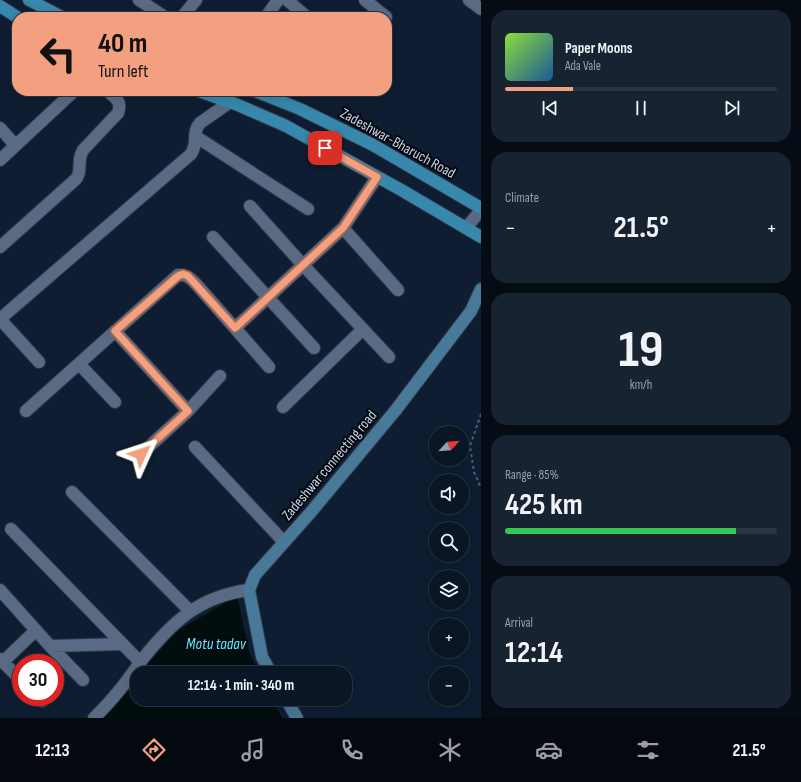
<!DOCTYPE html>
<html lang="en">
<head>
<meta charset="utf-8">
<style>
  :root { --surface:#0a1625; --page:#182332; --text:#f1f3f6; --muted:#999fa7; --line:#2a3542; --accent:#f3a081 }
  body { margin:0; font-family:"Sofia Sans Condensed",sans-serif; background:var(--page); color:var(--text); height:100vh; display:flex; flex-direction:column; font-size:15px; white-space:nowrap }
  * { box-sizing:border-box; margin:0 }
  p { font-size:13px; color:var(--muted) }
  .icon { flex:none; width:22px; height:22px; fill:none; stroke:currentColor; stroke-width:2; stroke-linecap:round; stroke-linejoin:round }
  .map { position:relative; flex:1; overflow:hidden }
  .side { display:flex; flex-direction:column; gap:10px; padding:10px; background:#060c14; width:320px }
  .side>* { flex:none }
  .banner { position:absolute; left:12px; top:12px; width:380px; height:84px; border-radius:16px; box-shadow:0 4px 16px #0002,0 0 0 1px var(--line); background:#f3a081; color:#111; overflow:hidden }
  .needle { width:26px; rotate:64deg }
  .buttons { position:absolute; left:429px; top:426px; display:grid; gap:8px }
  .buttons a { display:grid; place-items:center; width:40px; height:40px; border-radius:50%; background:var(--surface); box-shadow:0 4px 16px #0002,0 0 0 1px var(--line); font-size:20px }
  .speed { position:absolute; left:12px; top:654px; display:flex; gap:8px; font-size:20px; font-weight:700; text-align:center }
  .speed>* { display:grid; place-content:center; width:52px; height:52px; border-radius:50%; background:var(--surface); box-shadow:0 4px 16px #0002,0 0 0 1px var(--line); line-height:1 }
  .speed .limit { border:6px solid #d22; background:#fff; color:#111 }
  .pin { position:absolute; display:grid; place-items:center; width:34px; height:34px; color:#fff; margin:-17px; border-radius:8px; box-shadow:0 2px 6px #0006 }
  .me { position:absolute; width:44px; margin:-22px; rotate:48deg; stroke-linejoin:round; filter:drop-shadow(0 0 3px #0008) }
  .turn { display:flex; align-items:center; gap:14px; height:84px; padding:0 20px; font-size:18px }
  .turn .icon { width:52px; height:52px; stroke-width:2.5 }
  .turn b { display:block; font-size:28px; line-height:34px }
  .big { font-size:30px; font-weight:700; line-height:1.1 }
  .side .card { flex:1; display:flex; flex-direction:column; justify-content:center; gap:6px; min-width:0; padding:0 14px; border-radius:16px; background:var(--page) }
  .side .dial { align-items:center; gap:0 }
  .dial b { font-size:52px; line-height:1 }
  .song { display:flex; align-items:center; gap:12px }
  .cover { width:48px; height:48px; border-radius:6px; background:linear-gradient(135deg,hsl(90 70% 55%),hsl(210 70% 35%)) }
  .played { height:4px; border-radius:2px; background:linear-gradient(90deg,var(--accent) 25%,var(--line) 25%) }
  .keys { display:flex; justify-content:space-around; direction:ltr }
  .heat { display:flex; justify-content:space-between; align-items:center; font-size:22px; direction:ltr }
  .charge { height:6px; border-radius:3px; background:linear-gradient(90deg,#34c759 85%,var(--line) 0) }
  .trip { position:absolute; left:130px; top:666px; width:222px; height:40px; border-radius:16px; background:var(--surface); box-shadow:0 4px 16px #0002,0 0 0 1px var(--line); font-weight:700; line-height:40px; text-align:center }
  .tabs { display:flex; height:64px; justify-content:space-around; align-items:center; background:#04090f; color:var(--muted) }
  .tabs .icon { width:28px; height:28px }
  .tabs .on { color:var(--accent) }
  .tabs b { font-size:18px; color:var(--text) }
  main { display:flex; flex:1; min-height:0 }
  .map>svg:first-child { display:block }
  .water { fill:#020d0d }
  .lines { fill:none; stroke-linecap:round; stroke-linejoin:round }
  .street-casing { stroke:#303748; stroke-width:14 }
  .secondary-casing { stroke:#303748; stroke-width:14 }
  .primary-casing { stroke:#303748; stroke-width:14 }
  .path { stroke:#515e70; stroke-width:2; stroke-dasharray:3 3; stroke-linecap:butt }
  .street { stroke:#596b84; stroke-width:12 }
  .secondary { stroke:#487998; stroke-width:12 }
  .primary { stroke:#3788ac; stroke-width:12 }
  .route-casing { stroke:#9e6854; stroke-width:10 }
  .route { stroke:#f3a081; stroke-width:7 }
  .labels { text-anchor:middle; stroke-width:4; stroke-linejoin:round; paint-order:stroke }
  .street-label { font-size:15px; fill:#cad4e2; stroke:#030710 }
  .water-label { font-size:16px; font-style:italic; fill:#5ff1f8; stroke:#030710 }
</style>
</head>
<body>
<main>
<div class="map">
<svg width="481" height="718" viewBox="0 0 481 718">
  <rect width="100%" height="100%" fill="#0e1d31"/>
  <!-- water -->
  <path class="water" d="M237,596L249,652L259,673H139L177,631Z
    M137,675V699H272L282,718H97Z"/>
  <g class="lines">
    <defs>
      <path id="street" d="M139,0L165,17
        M287,0L307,17
        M365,0L386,17
        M469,0L481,9
        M182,17L196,0
        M266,17L278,0
        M0,128L15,145
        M195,136L308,209
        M0,160L74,91
        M250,206L303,265L389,357
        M343,228L377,177
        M466,228L481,210
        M213,237L314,348
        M0,247L76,179C83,170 76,162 83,150L118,113C122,101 116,99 108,91
        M0,319L191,154C199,142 191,133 200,123L230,102
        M0,319L39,362
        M235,328L343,228L398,290
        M115,331L188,411
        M79,364L115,402
        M283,407L363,329
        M26,411L178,275C187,274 191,279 197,285L269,367
        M195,447L284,542
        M141,454L188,411L220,376
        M72,492L190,611
        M11,529L140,662
        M0,590L50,646L83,680
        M50,646L123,644
        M0,659L21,680
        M3,662L36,630
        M38,697L42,701
        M94,718C102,710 110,702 117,693C126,683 133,672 141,661C171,623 199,596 249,590"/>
      <path id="secondary" d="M271,673L262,657L249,590L255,575L311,512L395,411L471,311L481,289
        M286,699L297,718"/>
      <path id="primary" d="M29,0L62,17
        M0,6L17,17
        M199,91L238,105L286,126L403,191L481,237
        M255,91L300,109L373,145L481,208"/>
    </defs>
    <!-- street casing -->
    <use href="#street" class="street-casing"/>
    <!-- secondary casing -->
    <use href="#secondary" class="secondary-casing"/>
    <!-- primary casing -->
    <use href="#primary" class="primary-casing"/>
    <!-- path -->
    <path class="path" d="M481,414L470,446L474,472L481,488"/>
    <!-- street -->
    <use href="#street" class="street"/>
    <!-- secondary -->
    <use href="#secondary" class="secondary"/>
    <!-- primary -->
    <use href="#primary" class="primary"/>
  </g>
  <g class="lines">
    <defs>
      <path id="route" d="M141,454L188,411L115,331L178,276L183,274L188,276L235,328L343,228L377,177L325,148"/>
    </defs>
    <!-- route casing -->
    <use href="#route" class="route-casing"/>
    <!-- route -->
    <use href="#route" class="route"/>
  </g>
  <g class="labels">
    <!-- street labels -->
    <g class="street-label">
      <text transform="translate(398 143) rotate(29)" y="5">Zadeshwar-Bharuch Road</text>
      <text transform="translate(329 465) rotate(-50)" y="5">Zadeshwar connecting road</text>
    </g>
    <!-- water labels -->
    <g class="water-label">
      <text x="216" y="649">Motu tadav</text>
    </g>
  </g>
</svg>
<div class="buttons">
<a><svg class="needle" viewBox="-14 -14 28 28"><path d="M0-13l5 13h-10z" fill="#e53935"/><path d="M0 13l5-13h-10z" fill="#999fa7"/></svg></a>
<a><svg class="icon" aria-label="sound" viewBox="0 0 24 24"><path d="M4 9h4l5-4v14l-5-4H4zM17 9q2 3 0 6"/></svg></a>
<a><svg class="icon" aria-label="search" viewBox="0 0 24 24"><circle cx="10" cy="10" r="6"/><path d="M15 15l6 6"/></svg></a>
<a><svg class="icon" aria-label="layers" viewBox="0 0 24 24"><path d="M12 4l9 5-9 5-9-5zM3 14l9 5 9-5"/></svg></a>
<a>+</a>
<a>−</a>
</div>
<div class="speed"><div class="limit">30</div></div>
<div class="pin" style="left:325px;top:148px;background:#d93025"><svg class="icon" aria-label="arrive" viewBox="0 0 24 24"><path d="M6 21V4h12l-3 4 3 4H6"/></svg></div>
<svg class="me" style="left:141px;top:454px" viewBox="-20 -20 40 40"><path d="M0-17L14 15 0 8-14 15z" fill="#f3a081" stroke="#fff" stroke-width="4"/></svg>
<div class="trip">12:14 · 1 min · 340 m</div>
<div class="banner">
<div class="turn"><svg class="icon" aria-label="left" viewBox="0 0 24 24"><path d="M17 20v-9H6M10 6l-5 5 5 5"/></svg><div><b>40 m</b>Turn left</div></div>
</div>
</div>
<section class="side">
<div class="card">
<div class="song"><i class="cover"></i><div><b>Paper Moons</b><p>Ada Vale</p></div></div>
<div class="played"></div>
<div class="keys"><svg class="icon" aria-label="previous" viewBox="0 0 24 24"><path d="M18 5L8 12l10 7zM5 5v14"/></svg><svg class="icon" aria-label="pause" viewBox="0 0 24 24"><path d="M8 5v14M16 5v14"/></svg><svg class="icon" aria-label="next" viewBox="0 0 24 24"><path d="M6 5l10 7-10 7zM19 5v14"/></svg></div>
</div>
<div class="card"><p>Climate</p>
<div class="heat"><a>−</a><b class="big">21.5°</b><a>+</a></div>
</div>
<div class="card dial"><b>19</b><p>km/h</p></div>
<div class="card"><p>Range · 85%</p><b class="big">425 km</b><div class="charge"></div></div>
<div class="card"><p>Arrival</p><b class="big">12:14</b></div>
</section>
</main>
<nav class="tabs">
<b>12:13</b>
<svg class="icon on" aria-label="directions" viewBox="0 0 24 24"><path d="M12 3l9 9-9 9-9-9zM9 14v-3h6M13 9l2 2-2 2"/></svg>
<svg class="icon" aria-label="music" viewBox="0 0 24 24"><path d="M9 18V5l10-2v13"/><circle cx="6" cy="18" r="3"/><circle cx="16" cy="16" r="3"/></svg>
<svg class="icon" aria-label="phone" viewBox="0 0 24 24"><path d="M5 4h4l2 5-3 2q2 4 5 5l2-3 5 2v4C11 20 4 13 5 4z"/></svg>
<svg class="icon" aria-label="climate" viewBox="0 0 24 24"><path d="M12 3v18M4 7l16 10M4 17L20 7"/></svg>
<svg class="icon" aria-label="car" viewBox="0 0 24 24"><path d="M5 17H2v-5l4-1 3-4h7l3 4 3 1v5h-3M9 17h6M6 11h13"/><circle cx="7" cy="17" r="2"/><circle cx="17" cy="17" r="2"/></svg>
<svg class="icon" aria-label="filters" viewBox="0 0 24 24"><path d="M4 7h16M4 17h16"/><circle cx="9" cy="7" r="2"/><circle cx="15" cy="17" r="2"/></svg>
<b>21.5°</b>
</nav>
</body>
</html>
